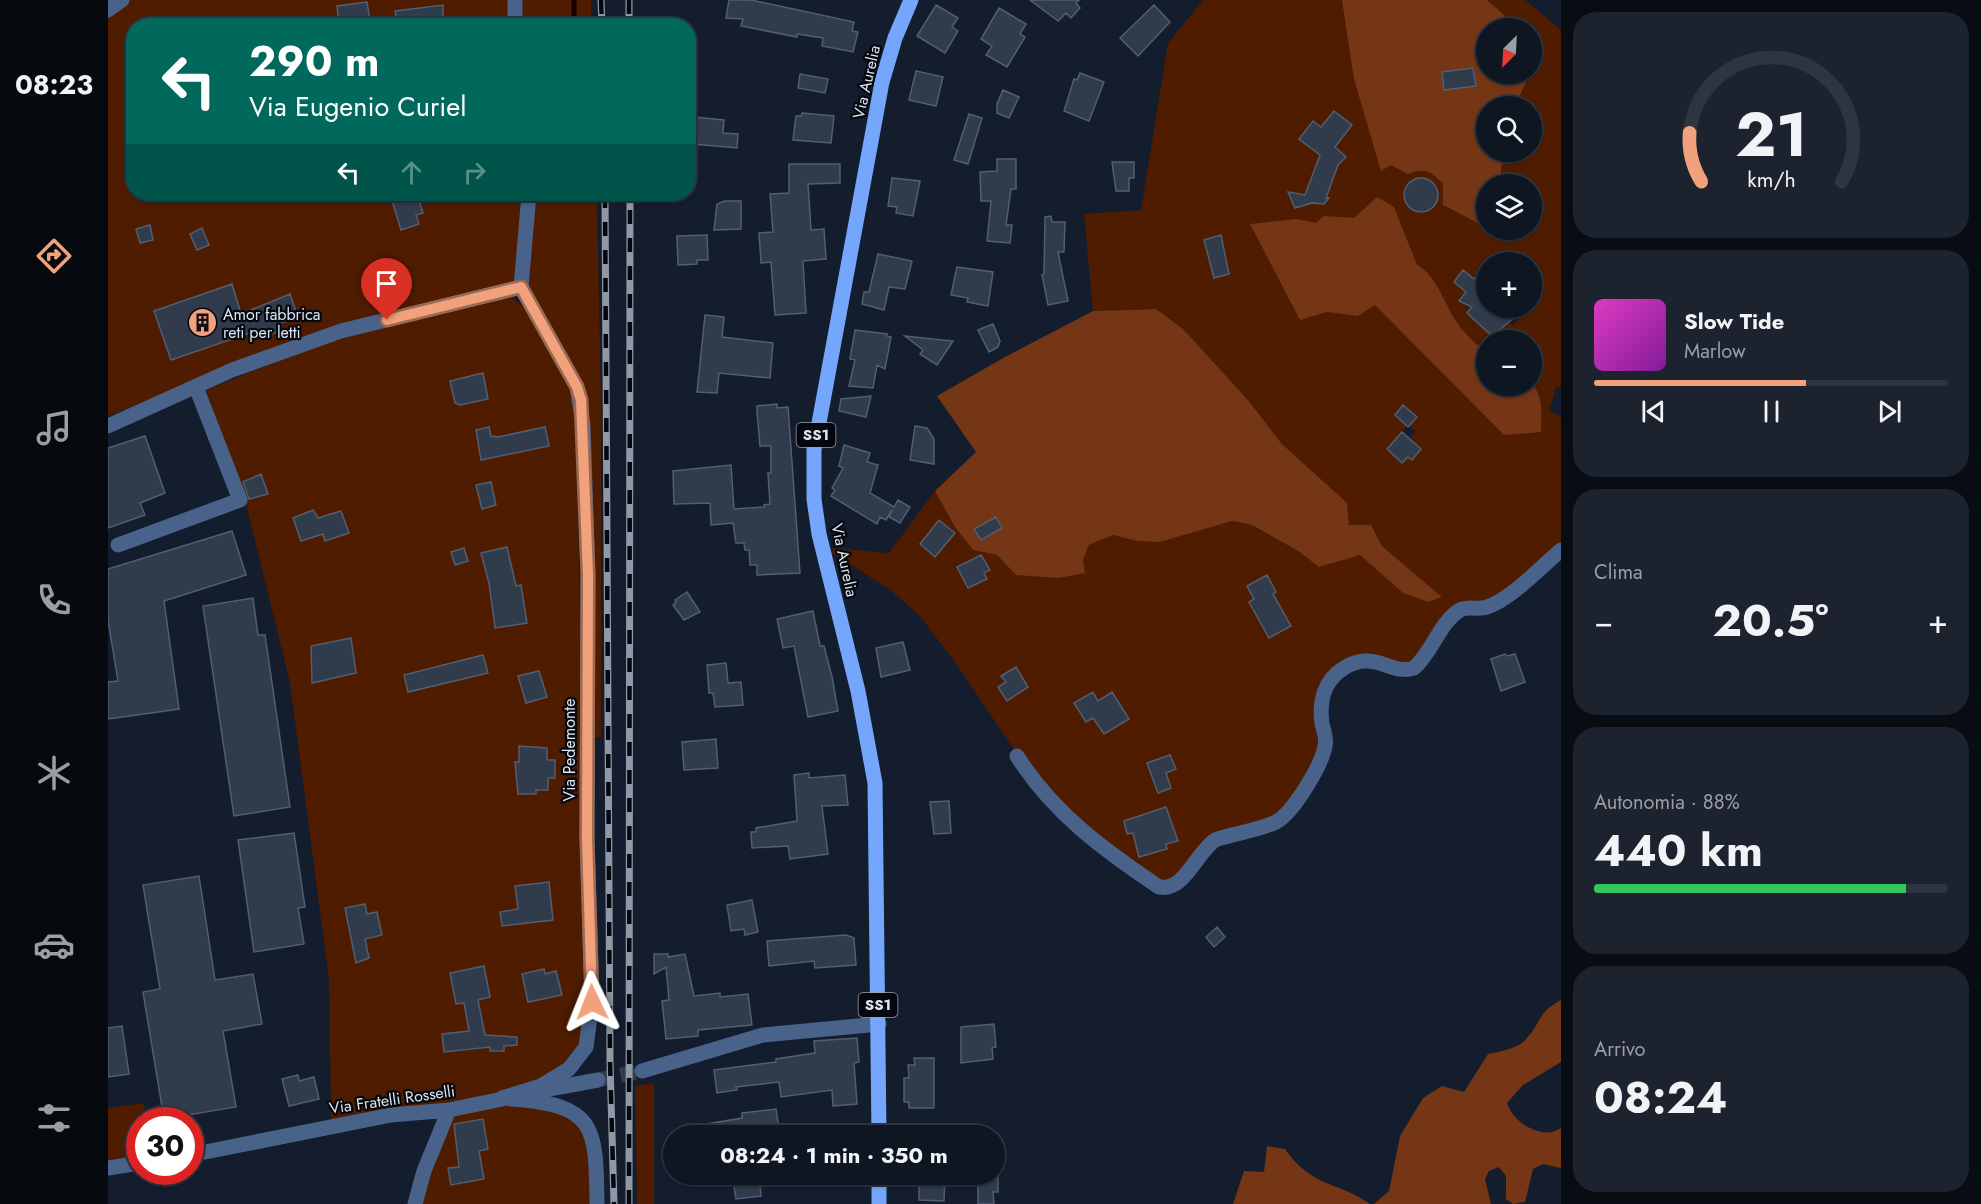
<!DOCTYPE html>
<html lang="it">
<head>
<meta charset="utf-8">
<style>
  :root { --surface:#0e1622; --page:#1c232f; --text:#f1f3f6; --muted:#9b9fa5; --line:#2e3540; --accent:#f1a17c }
  body { margin:0; font-family:Jost,sans-serif; background:var(--page); color:var(--text); height:100vh; display:flex; flex-direction:column; font-size:22px; white-space:nowrap }
  * { box-sizing:border-box; margin:0 }
  p { font-size:20px; color:var(--muted) }
  .icon { flex:none; width:33px; height:33px; fill:none; stroke:currentColor; stroke-width:2; stroke-linecap:round; stroke-linejoin:round }
  .map { position:relative; flex:1; overflow:hidden }
  .sheet { display:flex; flex-direction:column; gap:12px; padding:12px; background:#080c13; width:420px }
  .sheet>* { flex:none }
  .hud { position:absolute; left:18px; top:18px; width:570px; height:183px; border-radius:24px; box-shadow:0 2px 4px #0004,0 0 0 2px var(--line); background:#00695c; color:#fff; overflow:hidden }
  .needle { width:39px; rotate:204deg }
  .buttons { position:absolute; left:1368px; top:18px; display:grid; gap:12px }
  .buttons a { display:grid; place-items:center; width:66px; height:66px; border-radius:50%; background:var(--surface); box-shadow:0 2px 4px #0004,0 0 0 2px var(--line); font-size:30px }
  .speed { position:absolute; left:18px; top:1107px; display:flex; gap:12px; font-size:30px; font-weight:700; text-align:center }
  .speed>* { display:grid; place-content:center; width:78px; height:78px; border-radius:50%; background:var(--surface); box-shadow:0 2px 4px #0004,0 0 0 2px var(--line); line-height:1 }
  .speed .limit { border:9px solid #d22; background:#fff; color:#111 }
  .pin { position:absolute; display:grid; place-items:center; width:51px; height:51px; color:#fff; margin:-62px -26px; border-radius:50% 50% 50% 0; rotate:-45deg; box-shadow:0 0 6px #0007 }
  .pin .icon { rotate:45deg }
  .me { position:absolute; width:66px; margin:-33px; rotate:358deg; stroke-linejoin:round; filter:drop-shadow(0 0 4px #0008) }
  .turn { display:flex; align-items:center; gap:21px; height:126px; padding:0 24px; font-size:27px }
  .turn .icon { width:78px; height:78px; stroke-width:2.5 }
  .turn b { display:block; font-size:42px; line-height:51px }
  .lanes { display:flex; align-items:center; height:57px; padding:0 24px; background:#0003; justify-content:center; gap:30px; direction:ltr }
  .lanes .off { opacity:.35 }
  .big { font-size:45px; font-weight:700; line-height:1.1 }
  .sheet .widget { flex:1; display:flex; flex-direction:column; justify-content:center; gap:9px; min-width:0; padding:0 21px; border-radius:24px; background:var(--page) }
  .sheet .dial { align-items:center; gap:0 }
  .dial svg { height:156px; overflow:visible; fill:none; stroke:var(--line); stroke-width:7; stroke-linecap:round; text-anchor:middle }
  .dial text { fill:var(--text); stroke:none }
  .song { display:flex; align-items:center; gap:18px }
  .cover { width:72px; height:72px; border-radius:9px; background:linear-gradient(135deg,hsl(310 70% 55%),hsl(290 70% 35%)) }
  .played { height:6px; border-radius:3px; background:linear-gradient(90deg,var(--accent) 60%,var(--line) 60%) }
  .keys { display:flex; justify-content:space-around; direction:ltr }
  .heat { display:flex; justify-content:space-between; align-items:center; font-size:33px; direction:ltr }
  .charge { height:9px; border-radius:4px; background:linear-gradient(90deg,#34c759 88%,var(--line) 0) }
  .trip { position:absolute; left:555px; top:1125px; width:342px; height:60px; border-radius:30px; background:var(--surface); box-shadow:0 2px 4px #0004,0 0 0 2px var(--line); font-weight:700; line-height:60px; text-align:center }
  main { display:flex; flex:1; min-height:0 }
  .tabs { display:flex; flex-direction:column; width:108px; justify-content:space-around; align-items:center; background:#06090e; color:var(--muted) }
  .tabs .icon { width:42px; height:42px }
  .tabs .current { color:var(--accent) }
  .tabs b { font-size:27px; color:var(--text) }
  .map>svg:first-child { display:block }
  .green { fill:#4f1c00; fill-rule:evenodd }
  .forest { fill:#743614 }
  .lines { fill:none; stroke-linecap:round; stroke-linejoin:round }
  .stream { stroke:#170000; stroke-width:5 }
  .building { fill:#303b4c; stroke:#525e71; stroke-width:1.5 }
  .minor-tunnel { stroke:#313b4a; stroke-width:15; stroke-dasharray:15 8; stroke-linecap:butt }
  .minor { stroke:#49628a; stroke-width:15 }
  .major { stroke:#74a7fb; stroke-width:15 }
  .rail-casing { stroke:#9098a5; stroke-width:7 }
  .rail { stroke:#04070e; stroke-width:4.5; stroke-dasharray:14; stroke-linecap:butt }
  .route-casing { stroke:#9d6951; stroke-width:15 }
  .route { stroke:#f1a17c; stroke-width:10 }
  .labels { text-anchor:middle; stroke-width:4.5; stroke-linejoin:round; paint-order:stroke }
  .shield { fill:#04070e; stroke:#9ca2ac; stroke-width:1.5 }
  .shield-label { font-size:15px; font-weight:bold; fill:#dde4ef }
  .street-label { font-size:16px; fill:#dde4ef; stroke:#04070e }
  .poi-label { font-size:16px; fill:#dde4ef; stroke:#04070e; text-anchor:start }
</style>
</head>
<body>
<main>
<nav class="tabs">
<b>08:23</b>
<svg class="icon current" aria-label="directions" viewBox="0 0 24 24"><path d="M12 3l9 9-9 9-9-9zM9 14v-3h6M13 9l2 2-2 2"/></svg>
<svg class="icon" aria-label="music" viewBox="0 0 24 24"><path d="M9 18V5l10-2v13"/><circle cx="6" cy="18" r="3"/><circle cx="16" cy="16" r="3"/></svg>
<svg class="icon" aria-label="phone" viewBox="0 0 24 24"><path d="M5 4h4l2 5-3 2q2 4 5 5l2-3 5 2v4C11 20 4 13 5 4z"/></svg>
<svg class="icon" aria-label="climate" viewBox="0 0 24 24"><path d="M12 3v18M4 7l16 10M4 17L20 7"/></svg>
<svg class="icon" aria-label="car" viewBox="0 0 24 24"><path d="M5 17H2v-5l4-1 3-4h7l3 4 3 1v5h-3M9 17h6M6 11h13"/><circle cx="7" cy="17" r="2"/><circle cx="17" cy="17" r="2"/></svg>
<svg class="icon" aria-label="filters" viewBox="0 0 24 24"><path d="M4 7h16M4 17h16"/><circle cx="9" cy="7" r="2"/><circle cx="15" cy="17" r="2"/></svg>
</nav>
<div class="map">
<svg width="1453" height="1204" viewBox="0 0 1453 1204">
  <rect width="100%" height="100%" fill="#131d2d"/>
  <!-- green -->
  <path class="green" d="M18,0H404V25L26,26V194H418L411,285L232,329L0,416V13Z
    M411,0H483V25H411Z
    M1095,0H1417L1453,30V387H1448L1441,411L1453,417V552L1402,593L1354,609L1303,670L1251,662L1214,698L1218,745L1169,821L1107,840L1057,888L940,800L849,665L812,616L781,589L724,553L725,548L781,553L827,491L847,527L865,550L889,555L908,575L976,573L975,560L981,545L1005,535L1029,541L1052,542L1124,521L1143,525L1190,551L1211,567L1252,554L1295,593L1333,596L1274,546L1263,525H1241L1238,503L1174,444L1140,400L1048,309L985,311L976,214L1033,210L1060,43ZM1378,28H1424V74H1378ZM1378,106H1424V152H1378ZM1226,111L1244,125L1227,146L1238,157L1228,167L1191,139L1204,121L1213,127ZM1209,163L1228,170L1216,204L1204,203L1181,192L1197,195ZM1309,178L1320,179L1330,191L1328,202L1316,212L1301,208L1295,198L1297,187ZM1378,184H1424V230H1378ZM1113,235L1120,274L1106,278L1096,240ZM1378,262H1424V308H1401L1411,319L1405,325L1400,322L1384,336L1371,323L1380,308L1372,298L1362,309L1352,301L1358,292L1346,282L1355,270L1366,279L1370,275L1378,281ZM1378,340H1424V386H1378ZM1295,405L1309,417L1301,426L1308,431L1302,438L1313,449L1304,459L1300,457L1294,463L1279,449L1285,442L1289,445L1298,435L1294,432L1299,426L1287,415ZM875,557L881,570L876,573L879,579L860,588L849,567L867,558L868,561ZM1159,576L1168,592L1165,594L1182,627L1161,638L1141,602L1146,599ZM908,667L920,687L899,700L891,687L898,682L894,676ZM985,692L990,701L1020,719L996,734L985,718L978,722L967,703ZM1062,755L1067,770L1044,778L1039,763ZM1060,814L1070,840L1031,856L1024,833L1019,834L1016,821Z
    M425,194H489L493,404V737H483L484,574L479,404L476,385L418,285Z
    M400,295L423,313L468,400L479,1001C477,1018 478,1041 468,1055C435,1100 279,1113 223,1122L221,980L182,683L139,508L98,390L234,335Z
    M546,1083V1204H529L527,1086Z
    M395,1102L434,1105L476,1126L485,1204H310L344,1113Z
    M36,1103L38,1120H32L31,1159L0,1163V1108Z"/>
  <!-- forest -->
  <path class="forest" d="M1234,0H1379L1396,15L1393,28H1378V74H1418L1421,76L1412,95L1411,106H1378V152H1401L1393,167V184H1378V216L1374,225L1335,205V184C1324,172 1316,167 1300,174L1283,165L1273,171L1246,79Z
    M1269,197L1286,207L1309,265C1328,275 1335,300 1346,318C1354,331 1366,343 1378,352V386L1424,384C1436,397 1433,415 1433,432L1396,435L1267,305L1250,316L1219,312L1192,320L1142,224L1189,219L1208,223L1216,216L1246,218Z
    M1048,309L1075,329L1140,400L1174,444L1239,503L1241,525H1263L1274,546L1334,597L1320,602L1295,593L1252,555L1211,567L1190,551L1144,525L1124,521L1052,542L1029,541L1005,535L981,545L975,560L977,573L951,578L908,575L889,555L865,550L847,527L827,491L868,452L829,396L897,357L985,311Z
    M1453,1000V1062L1415,1085L1399,1103C1405,1123 1435,1141 1453,1128V1168L1435,1164L1425,1169L1417,1202L1405,1204L1398,1199V1176L1391,1167L1381,1171L1377,1179L1383,1204H1266L1281,1191L1292,1136L1315,1098L1334,1086L1356,1092L1380,1054C1393,1051 1410,1049 1419,1038C1435,1020 1428,1014 1453,1000Z
    M1159,1146L1177,1149C1204,1188 1230,1181 1262,1204H1125L1136,1171L1156,1172Z"/>
  <g class="lines">
    <!-- stream -->
    <path class="stream" d="M466,0V26"/>
  </g>
  <!-- building -->
  <path class="building" d="M621,0H643L746,22L744,31L750,32L745,52L714,46L715,38L689,34V37L633,26L635,19L618,18Z
    M922,0H971L968,3L972,8L963,18L958,13L950,21Z
    M259,2L263,26H231L229,6Z
    M335,5V26H289L287,11Z
    M828,5L850,18L844,27L850,31L837,53L809,36Z
    M1046,5L1062,22L1030,56L1012,38Z
    M891,8L918,24L912,34L917,37L899,67L878,55L884,46L873,39Z
    M1365,68L1368,86L1336,90L1334,72Z
    M808,71L835,77L828,106L801,100Z
    M972,73L996,82L981,121L956,111L966,79L969,80Z
    M692,74L720,79L717,93L690,88Z
    M895,90L911,97L901,118L889,113V104Z
    M1226,111L1244,125L1227,147L1238,157L1230,165L1218,198H1221L1216,204L1204,203L1187,208L1180,192L1197,195L1212,155L1191,139L1205,121L1213,127Z
    M694,113L726,116L723,143L685,140L688,116H693Z
    M861,114L874,118L860,164L846,160Z
    M586,117L616,120L615,133L630,134L629,148L584,144Z
    M889,159H908V189H903L898,225H904L902,243L879,241L883,201H873L872,172L889,171Z
    M1004,162H1026V178H1021V191H1008Z
    M681,164H732V183L700,184L703,230L716,229L718,259L695,261L698,313L667,315L663,262L653,263L651,233L665,232L662,194L681,193Z
    M1296 195a17 17 0 1 1 34 0a17 17 0 1 1-34 0Z
    M784,178L812,181L805,216L788,213L789,207L780,206Z
    M282,194H309L315,213L308,215L311,224L293,230Z
    M617,201H633V229L606,230L609,204Z
    M943,216L944,222H957L956,252H950L960,301L940,305L934,275L936,274L937,217Z
    M42,225L45,240L32,243L28,229Z
    M94,228L101,245L89,250L82,234Z
    M599,235L600,260H589V264L570,265L569,236Z
    M1113,235L1121,274L1106,278L1096,240Z
    M770,254L804,261L797,289L781,287L776,310L754,304L756,292H761Z
    M849,267L885,272L880,306L859,302L860,298L843,295Z
    M1355,270L1366,279L1370,275L1378,281V308H1401L1408,316L1384,336L1359,313L1364,307L1351,301L1358,292L1346,282Z
    M124,284L133,314L182,294L189,314L184,316L185,319L169,324L172,331L158,336L156,328L63,360L46,311Z
    M597,315L616,317L614,337L665,343L662,378L611,373L609,393L589,392Z
    M885,324L892,341L890,347L881,352L870,330Z
    M747,330L779,334V336L783,337L777,369L769,365L765,388L741,386L747,360L742,359Z
    M797,336L845,341L829,365L812,354L815,350Z
    M375,373L380,399L352,405L347,403L342,381Z
    M763,396L758,417L731,411L733,399Z
    M669,404V408L680,407L692,573L649,575V565H642L641,550H637L636,543H628L625,523L603,525L602,503L566,504L565,471L623,465L626,509L656,507V505L662,504L660,473H663V446H652L649,412V406Z
    M1295,405L1309,417L1300,427L1287,415Z
    M807,426L819,428L826,439V464L802,460Z
    M381,427L383,436L390,437L437,427L441,446L373,460L368,430Z
    M1294,432L1313,449L1304,460L1300,457L1294,463L1279,449Z
    M37,436L57,493L32,503L37,515L0,528V448Z
    M736,445L762,453L759,462L770,465L762,493L786,507L790,500L802,507L792,523L781,517L784,510L778,520L772,517L769,524L723,496L727,490L724,488L735,468L731,466Z
    M153,474L160,494L141,499L135,482Z
    M383,482L388,505L374,509L368,485Z
    M205,510L210,518L233,511L241,533L217,541L215,534L193,541L185,518Z
    M888,517L894,528L873,540L866,529Z
    M831,520L847,533L827,557L812,544Z
    M124,531L138,575L56,601L71,709L0,719V682L10,681L0,620V569Z
    M399,547L408,586L413,585L419,623L387,628L381,583L373,553Z
    M356,548L360,561L347,565L343,552Z
    M873,555L882,570L876,573L879,579L860,588L849,567Z
    M1159,575L1168,592L1165,594L1183,626L1161,638L1141,602L1146,599L1139,586Z
    M579,592L592,612L576,620L565,605L568,602L567,600Z
    M145,598L150,635H157L182,807L126,816L95,606Z
    M705,611L712,646H716L724,677L730,711L700,717L686,646L675,648L669,619Z
    M243,638L248,673L204,683L203,646Z
    M795,642L802,670L773,677L768,648Z
    M1397,654L1399,656L1407,654L1417,682L1393,691L1383,659Z
    M375,655L380,673L300,692L296,675Z
    M618,663L620,683L633,682L635,705L607,707L605,693H601L599,665Z
    M908,667L920,687L899,701L890,687L898,682L893,676Z
    M431,671L439,697L418,703L410,676Z
    M985,692L990,701L1004,692L1021,719L996,734L985,718L978,722L966,703Z
    M608,739L610,768L576,770L574,742Z
    M411,746L439,748V760H447V778H440V790H428V794H410L407,762H411Z
    M1062,755L1068,769L1058,773L1063,788L1050,793L1039,763Z
    M701,773V778L737,775L740,805L714,806L720,854L682,859L680,846L644,848L643,832H648V828L689,821L686,775Z
    M841,801L843,833L826,834L822,802Z
    M1058,807L1070,841L1058,844L1059,849L1031,857L1025,833L1019,834L1016,821Z
    M186,833L197,907L190,908L196,944L146,952L130,840Z
    M91,876L107,980L145,974L154,1024L115,1031L128,1107L56,1119L35,992L52,989L35,885Z
    M441,882L445,920L394,926L392,912L410,909L407,886Z
    M644,900L650,932L637,935L636,929L623,931L619,905Z
    M257,904L259,914L269,912L274,935L257,939L261,958L248,963L237,908Z
    M1109,927L1117,937L1106,947L1098,937Z
    M738,935L746,938L748,965L707,968L706,961L661,966L659,941Z
    M546,954H560V957L577,954L586,996L612,993V997L640,994L644,1025L590,1030V1036L558,1039L554,1001L561,1000L558,967L546,974Z
    M376,966L382,997L370,1000L377,1035L409,1037V1045L396,1046V1051H382V1047L336,1052L334,1034L361,1031L356,1003L348,1004L342,973Z
    M436,969L437,974L448,971L454,995L420,1002L414,974Z
    M886,1024L888,1047L884,1048L885,1059L853,1063V1027Z
    M14,1026L21,1074L0,1077V1028Z
    M749,1038L751,1062L746,1063L749,1104L725,1106L724,1090L673,1097L671,1082L628,1087L629,1090L609,1093L606,1070L668,1062V1059L707,1053L706,1041Z
    M806,1058H826V1108H801V1102H796V1078H801L800,1065H807Z
    M190,1075L191,1081L206,1077L211,1099L181,1106L174,1079Z
    M668,1109L672,1136H575V1128L634,1118V1113Z
    M375,1119L380,1149L371,1151L376,1179L343,1185L340,1168L351,1167L346,1124Z
    M624,1174H651L653,1196L628,1199Z
    M811,1174H837L836,1201L811,1200Z
    M870,1174H890V1192H885L886,1204H870Z"/>
  <g class="lines">
    <!-- minor-tunnel -->
    <path class="minor-tunnel" d="M490,1080L534,1071"/>
    <!-- minor -->
    <path class="minor" d="M0,10L14,0
      M407,26V0
      M0,426L124,370L233,331L413,287
      M10,545L132,500L88,387
      M909,756C945,813 996,850 1051,887C1076,892 1088,853 1107,840C1126,833 1150,831 1168,822C1185,813 1214,765 1217,746C1219,739 1216,731 1214,724C1211,702 1216,680 1236,668C1266,649 1284,676 1306,668C1324,653 1331,623 1352,610C1360,606 1371,610 1379,607C1402,600 1434,566 1453,550
      M534,1071L655,1035L771,1024
      M430,1091L490,1080
      M394,1098L433,1086L461,1069L478,1047L484,1002L479,838L480,575L475,425L469,387L413,287L421,194
      M403,1099C488,1105 488,1126 489,1204
      M82,1155L283,1115L341,1110L404,1097
      M0,1168L32,1163
      M307,1204L316,1171L341,1110"/>
    <!-- major -->
    <path class="major" d="M771,1136L767,783L750,691L711,534L706,499V450L774,82L787,38L803,0
      M771,1204V1174"/>
    <defs>
      <path id="rail" d="M493,0L494,26
        M521,0V26
        M497,194L502,1062L506,1204
        M521,1204L522,194"/>
    </defs>
    <!-- rail casing -->
    <use href="#rail" class="rail-casing"/>
    <!-- rail -->
    <use href="#rail" class="rail"/>
  </g>
  <g class="lines">
    <defs>
      <path id="route" d="M279,320L413,287L469,387L473,400L480,575L479,838L484,1002"/>
    </defs>
    <!-- route casing -->
    <use href="#route" class="route-casing"/>
    <!-- route -->
    <use href="#route" class="route"/>
  </g>
  <!-- icons -->
  <defs>
    <symbol id="building-disc" viewBox="-11 -11 22 22"><circle r="9.5" fill="#f1a17c" stroke="#04070e"/><path d="M-4-6H4V6H1V3H-1V6H-4ZM-2.5-4.3h1.7v1.8h-1.7ZM.8-4.3h1.7v1.8H.8ZM-2.5-1h1.7V.8h-1.7ZM.8-1h1.7V.8H.8Z" fill="#111"/></symbol>
  </defs>
  <g fill-rule="evenodd">
    <use href="#building-disc" x="78" y="306" width="33" height="33"/>
  </g>
  <g class="labels">
    <!-- shield labels -->
    <g class="shield">
      <rect x="688.5" y="423" width="39" height="24" rx="4.5"/>
      <rect x="750.5" y="993" width="39" height="24" rx="4.5"/>
    </g>
    <g class="shield-label">
      <text x="708" y="440">SS1</text>
      <text x="770" y="1010">SS1</text>
    </g>
    <!-- street labels -->
    <g class="street-label">
      <text transform="translate(758 82) rotate(-77)" y="6">Via Aurelia</text>
      <text transform="translate(737 560) rotate(78)" y="6">Via Aurelia</text>
      <text transform="translate(461 750) rotate(-90)" y="6">Via Pedemonte</text>
      <text transform="translate(284 1099) rotate(-8)" y="6">Via Fratelli Rosselli</text>
    </g>
    <!-- poi labels -->
    <g class="poi-label">
      <text x="115" y="320">Amor fabbrica<tspan x="115" dy="18">reti per letti</tspan></text>
    </g>
  </g>
</svg>
<div class="buttons">
<a><svg class="needle" viewBox="-14 -14 28 28"><path d="M0-13l5 13h-10z" fill="#e53935"/><path d="M0 13l5-13h-10z" fill="#9b9fa5"/></svg></a>
<a><svg class="icon" aria-label="search" viewBox="0 0 24 24"><circle cx="10" cy="10" r="6"/><path d="M15 15l6 6"/></svg></a>
<a><svg class="icon" aria-label="layers" viewBox="0 0 24 24"><path d="M12 4l9 5-9 5-9-5zM3 14l9 5 9-5"/></svg></a>
<a>+</a>
<a>−</a>
</div>
<div class="speed"><div class="limit">30</div></div>
<div class="pin" style="left:279px;top:320px;background:#d93025"><svg class="icon" aria-label="arrive" viewBox="0 0 24 24"><path d="M6 21V4h12l-3 4 3 4H6"/></svg></div>
<svg class="me" style="left:484px;top:1002px" viewBox="-20 -20 40 40"><path d="M0-17L14 15 0 8-14 15z" fill="#f1a17c" stroke="#fff" stroke-width="4"/></svg>
<div class="trip">08:24 · 1 min · 350 m</div>
<div class="hud">
<div class="turn"><svg class="icon" aria-label="left" viewBox="0 0 24 24"><path d="M17 20v-9H6M10 6l-5 5 5 5"/></svg><div><b>290 m</b>Via Eugenio Curiel</div></div>
<div class="lanes"><svg class="icon" aria-label="left" viewBox="0 0 24 24"><path d="M17 20v-9H6M10 6l-5 5 5 5"/></svg><svg class="icon off" aria-label="ahead" viewBox="0 0 24 24"><path d="M12 20V5M6 11l6-6 6 6"/></svg><svg class="icon off" aria-label="right" viewBox="0 0 24 24"><path d="M7 20v-9h11M14 6l5 5-5 5"/></svg></div>
</div>
</div>
<section class="sheet">
<div class="widget dial"><svg viewBox="0 0 100 80">
<path d="M14 69A42 42 0 1 1 86 69"/>
<path d="M14 69A42 42 0 0 1 8 44" stroke="#f1a17c"/>
<text x="50" y="56" font-size="32" font-weight="700">21</text>
<text x="50" y="72" font-size="11">km/h</text>
</svg></div>
<div class="widget">
<div class="song"><i class="cover"></i><div><b>Slow Tide</b><p>Marlow</p></div></div>
<div class="played"></div>
<div class="keys"><svg class="icon" aria-label="previous" viewBox="0 0 24 24"><path d="M18 5L8 12l10 7zM5 5v14"/></svg><svg class="icon" aria-label="pause" viewBox="0 0 24 24"><path d="M8 5v14M16 5v14"/></svg><svg class="icon" aria-label="next" viewBox="0 0 24 24"><path d="M6 5l10 7-10 7zM19 5v14"/></svg></div>
</div>
<div class="widget"><p>Clima</p>
<div class="heat"><a>−</a><b class="big">20.5°</b><a>+</a></div>
</div>
<div class="widget"><p>Autonomia · 88%</p><b class="big">440 km</b><div class="charge"></div></div>
<div class="widget"><p>Arrivo</p><b class="big">08:24</b></div>
</section>
</main>
</body>
</html>
